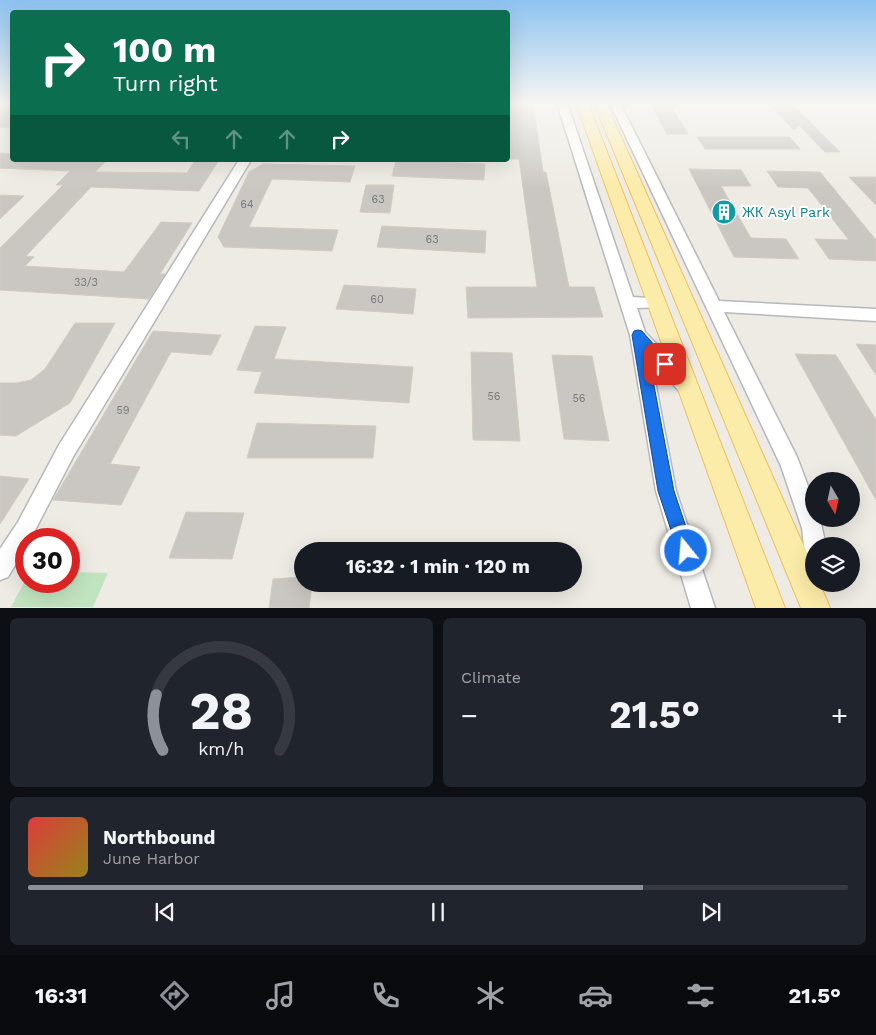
<!DOCTYPE html>
<html lang="en">
<head>
<meta charset="utf-8">
<style>
  :root { --surface:#171b24; --page:#20242c; --text:#f1f3f6; --muted:#9ea1a6; --line:#363941; --accent:#8c9099 }
  body { margin:0; font-family:"Work Sans",sans-serif; background:var(--page); color:var(--text); height:100vh; display:flex; flex-direction:column; font-size:19px; white-space:nowrap }
  * { box-sizing:border-box; margin:0 }
  p { font-size:16px; color:var(--muted) }
  .icon { flex:none; width:28px; height:28px; fill:none; stroke:currentColor; stroke-width:2; stroke-linecap:round; stroke-linejoin:round }
  .map { position:relative; height:608px; overflow:hidden }
  .side { display:flex; flex-direction:column; gap:10px; padding:10px; background:#0d0f14; flex:1 }
  .side>* { flex:none }
  .hud { position:absolute; left:10px; top:10px; width:500px; height:152px; border-radius:5px; box-shadow:0 5px 20px #0002; background:#0b6e4f; color:#fff; overflow:hidden }
  .needle { width:32px; rotate:171deg }
  .controls { position:absolute; left:805px; top:472px; display:grid; gap:10px }
  .controls a { display:grid; place-items:center; width:55px; height:55px; border-radius:50%; background:var(--surface); box-shadow:0 5px 20px #0002; font-size:25px }
  .speed { position:absolute; left:15px; top:528px; display:flex; gap:10px; font-size:25px; font-weight:700; text-align:center }
  .speed>* { display:grid; place-content:center; width:65px; height:65px; border-radius:50%; background:var(--surface); box-shadow:0 5px 20px #0002; line-height:1 }
  .speed .limit { border:8px solid #d22; background:#fff; color:#111 }
  .pin { position:absolute; display:grid; place-items:center; width:42px; height:42px; color:#fff; margin:-21px; border-radius:10px; box-shadow:0 2px 8px #0006 }
  .me { position:absolute; width:55px; margin:-28px; rotate:343deg; stroke-linejoin:round; filter:drop-shadow(0 0 4px #0008) }
  .turn { display:flex; align-items:center; gap:18px; height:105px; padding:0 20px; font-size:22px }
  .turn .icon { width:65px; height:65px; stroke-width:2.5 }
  .turn b { display:block; font-size:35px; line-height:42px }
  .lanes { display:flex; align-items:center; height:48px; padding:0 20px; background:#0003; justify-content:center; gap:25px; direction:ltr }
  .lanes .off { opacity:.35 }
  .big { font-size:38px; font-weight:700; line-height:1.1 }
  .side .widget { flex:1; display:flex; flex-direction:column; justify-content:center; gap:8px; min-width:0; padding:0 18px; border-radius:8px; background:var(--page) }
  .side .dial { align-items:center; gap:0 }
  .dial svg { height:130px; overflow:visible; fill:none; stroke:var(--line); stroke-width:7; stroke-linecap:round; text-anchor:middle }
  .dial text { fill:var(--text); stroke:none }
  .song { display:flex; align-items:center; gap:15px }
  .cover { width:60px; height:60px; border-radius:8px; background:linear-gradient(135deg,hsl(0 70% 55%),hsl(50 70% 35%)) }
  .played { height:5px; border-radius:2px; background:linear-gradient(90deg,var(--accent) 75%,var(--line) 75%) }
  .keys { display:flex; justify-content:space-around; direction:ltr }
  .heat { display:flex; justify-content:space-between; align-items:center; font-size:28px; direction:ltr }
  .side .tiles { flex:1; display:grid; gap:10px; grid-template-columns:1fr 1fr }
  .widget:last-child { grid-column:span 2 }
  .trip { position:absolute; left:294px; top:542px; width:288px; height:50px; border-radius:25px; background:var(--surface); box-shadow:0 5px 20px #0002; font-weight:700; line-height:50px; text-align:center }
  .tab-bar { display:flex; height:80px; justify-content:space-around; align-items:center; background:#090b0e; color:var(--muted) }
  .tab-bar .icon { width:35px; height:35px }
  .tab-bar .active { color:var(--accent) }
  .tab-bar b { font-size:22px; color:var(--text) }
  .map>svg:first-child { display:block }
  .green { fill:#c1e4c0 }
  .building { fill:#cac7c2; stroke:#d2ccc1 }
  .lines { fill:none; stroke-linecap:round; stroke-linejoin:round }
  .minor-casing { stroke:#b5b8bd; stroke-width:3 }
  .major-casing { stroke:#ecc05d; stroke-width:2 }
  .minor { fill:#fff; fill-rule:evenodd }
  .major { fill:#fceca9; fill-rule:evenodd }
  .route { fill:#1a73e8; stroke:#114b97 }
  .labels { text-anchor:middle; stroke-width:4; stroke-linejoin:round; paint-order:stroke }
  .number-label { font-size:11px; fill:#77797b }
  .culture-label { font-size:14px; fill:#0d838f; stroke:#fff; text-anchor:start }
</style>
</head>
<body>
<div class="map">
<svg width="876" height="608" viewBox="0 0 876 608">
  <rect width="100%" height="100%" fill="#edebe3"/>
  <!-- green -->
  <path class="green" d="M69,572L108,573L93,607H11L26,579V581H69Z"/>
  <!-- building -->
  <path class="building" d="M508,103H533L543,172H546L569,287H594L603,317L468,318L466,287H537L519,159H508Z
    M650,103H669L688,134H667Z
    M768,103H791L840,152H825L799,125L794,130Z
    M0,107H12V128L0,127Z
    M697,137H790L800,149H705Z
    M0,153L12,154V160H107L95,172L187,173L195,160H219L199,191L91,187L26,256L34,257L25,266L124,272L161,222L192,223L160,274H165L149,299L0,290V248L63,185H56L70,171L0,168Z
    M396,160L485,164L484,180L392,176Z
    M263,164L355,166L350,182L272,179L249,227L338,230L332,251L224,247L218,237L249,172Z
    M689,169L741,170L751,186H721L751,238L786,239L799,259L734,257Z
    M767,171L820,172L876,240V261L829,259L815,239L849,240L808,188L778,187Z
    M849,177H876V205Z
    M366,185H394L390,213L360,212Z
    M0,195L24,196L0,219Z
    M382,226L486,231L485,253L377,247Z
    M344,285L416,289L413,314L336,309Z
    M75,323H115L70,403L16,436L0,435V383H17L31,380L45,369Z
    M255,326L286,327L274,359L413,367L409,403L254,393L262,372L237,370Z
    M153,331L221,335L211,355L171,352L110,464L140,467L121,505L53,500Z
    M856,344L876,345V375Z
    M471,352L512,353L520,441L473,440Z
    M795,354L836,355L876,420V500Z
    M552,355L592,356L609,441L564,439Z
    M257,423L376,426L373,458H247Z
    M0,476L29,479L0,524Z
    M186,512L244,513L232,559L169,558Z
    M302,577V584H312L309,608H269L273,579Z"/>
  <g class="lines">
    <defs>
      <path id="minor" d="M557,103H567L633,297L662,299L664,303L662,307L637,308L645,332L692,382L695,387L692,392L686,395L680,392L651,360L676,491L715,608H691L656,491L630,335Z
        M610,103H620L719,301L876,309V321L724,312L797,457L814,502V519H820L826,546H814V556L807,554L804,546L802,528L781,466Z
        M239,160H251L73,457L32,536L31,539H26V547L8,577L0,580V549L18,522L59,445Z"/>
      <path id="major" d="M576,103H588L785,608H756Z
        M594,103H606L814,569V584H820L830,608H801Z"/>
    </defs>
    <!-- minor casing -->
    <use href="#minor" class="minor-casing"/>
    <!-- major casing -->
    <use href="#major" class="major-casing"/>
    <!-- minor -->
    <use href="#minor" class="minor"/>
    <!-- major -->
    <use href="#major" class="major"/>
  </g>
  <!-- sky -->
  <linearGradient id="sky" x2="0" y2="1"><stop stop-color="#8dc2f0"/><stop offset="0.55" stop-color="#f7f6f2"/><stop offset="1" stop-color="#f7f6f2" stop-opacity="0"/></linearGradient>
  <rect width="876" height="188" fill="url(#sky)"/>
  <!-- route -->
  <path class="route" d="M638,330L642,331L671,364L669,368C659,371 654,360 648,354L674,491L694,551L692,557L686,559L680,557L658,491L632,335L634,331Z"/>
  <!-- icons -->
  <defs>
    <symbol id="building-disc" viewBox="-11 -11 22 22"><circle r="9.5" fill="#0f9aa8" stroke="#fff"/><path d="M-4-6H4V6H1V3H-1V6H-4ZM-2.5-4.3h1.7v1.8h-1.7ZM.8-4.3h1.7v1.8H.8ZM-2.5-1h1.7V.8h-1.7ZM.8-1h1.7V.8H.8Z" fill="#fff"/></symbol>
  </defs>
  <g fill-rule="evenodd">
    <use href="#building-disc" x="710" y="198" width="28" height="28"/>
  </g>
  <g class="labels">
    <!-- number labels -->
    <g class="number-label">
      <text x="378" y="203">63</text>
      <text x="247" y="208">64</text>
      <text x="432" y="243">63</text>
      <text x="86" y="286">33/3</text>
      <text x="377" y="303">60</text>
      <text x="494" y="400">56</text>
      <text x="579" y="402">56</text>
      <text x="123" y="414">59</text>
    </g>
    <!-- culture labels -->
    <g class="culture-label">
      <text x="742" y="217">ЖК Asyl Park</text>
    </g>
  </g>
</svg>
<div class="controls">
<a><svg class="needle" viewBox="-14 -14 28 28"><path d="M0-13l5 13h-10z" fill="#e53935"/><path d="M0 13l5-13h-10z" fill="#9ea1a6"/></svg></a>
<a><svg class="icon" aria-label="layers" viewBox="0 0 24 24"><path d="M12 4l9 5-9 5-9-5zM3 14l9 5 9-5"/></svg></a>
</div>
<div class="speed"><div class="limit">30</div></div>
<div class="pin" style="left:665px;top:364px;background:#d93025"><svg class="icon" aria-label="arrive" viewBox="0 0 24 24"><path d="M6 21V4h12l-3 4 3 4H6"/></svg></div>
<svg class="me" style="left:686px;top:551px" viewBox="-20 -20 40 40"><circle r="17" fill="#1a73e8" stroke="#fff" stroke-width="3"/><path d="M0-11L8 9 0 5-8 9z" fill="#fff"/></svg>
<div class="trip">16:32 · 1 min · 120 m</div>
<div class="hud">
<div class="turn"><svg class="icon" aria-label="right" viewBox="0 0 24 24"><path d="M7 20v-9h11M14 6l5 5-5 5"/></svg><div><b>100 m</b>Turn right</div></div>
<div class="lanes"><svg class="icon off" aria-label="left" viewBox="0 0 24 24"><path d="M17 20v-9H6M10 6l-5 5 5 5"/></svg><svg class="icon off" aria-label="ahead" viewBox="0 0 24 24"><path d="M12 20V5M6 11l6-6 6 6"/></svg><svg class="icon off" aria-label="ahead" viewBox="0 0 24 24"><path d="M12 20V5M6 11l6-6 6 6"/></svg><svg class="icon" aria-label="right" viewBox="0 0 24 24"><path d="M7 20v-9h11M14 6l5 5-5 5"/></svg></div>
</div>
</div>
<section class="side">
<div class="tiles">
<div class="widget dial"><svg viewBox="0 0 100 80">
<path d="M14 69A42 42 0 1 1 86 69"/>
<path d="M14 69A42 42 0 0 1 10 35" stroke="#8c9099"/>
<text x="50" y="56" font-size="32" font-weight="700">28</text>
<text x="50" y="72" font-size="11">km/h</text>
</svg></div>
<div class="widget"><p>Climate</p>
<div class="heat"><a>−</a><b class="big">21.5°</b><a>+</a></div>
</div>
<div class="widget">
<div class="song"><i class="cover"></i><div><b>Northbound</b><p>June Harbor</p></div></div>
<div class="played"></div>
<div class="keys"><svg class="icon" aria-label="previous" viewBox="0 0 24 24"><path d="M18 5L8 12l10 7zM5 5v14"/></svg><svg class="icon" aria-label="pause" viewBox="0 0 24 24"><path d="M8 5v14M16 5v14"/></svg><svg class="icon" aria-label="next" viewBox="0 0 24 24"><path d="M6 5l10 7-10 7zM19 5v14"/></svg></div>
</div>
</div>
</section>
<nav class="tab-bar">
<b>16:31</b>
<svg class="icon active" aria-label="directions" viewBox="0 0 24 24"><path d="M12 3l9 9-9 9-9-9zM9 14v-3h6M13 9l2 2-2 2"/></svg>
<svg class="icon" aria-label="music" viewBox="0 0 24 24"><path d="M9 18V5l10-2v13"/><circle cx="6" cy="18" r="3"/><circle cx="16" cy="16" r="3"/></svg>
<svg class="icon" aria-label="phone" viewBox="0 0 24 24"><path d="M5 4h4l2 5-3 2q2 4 5 5l2-3 5 2v4C11 20 4 13 5 4z"/></svg>
<svg class="icon" aria-label="climate" viewBox="0 0 24 24"><path d="M12 3v18M4 7l16 10M4 17L20 7"/></svg>
<svg class="icon" aria-label="car" viewBox="0 0 24 24"><path d="M5 17H2v-5l4-1 3-4h7l3 4 3 1v5h-3M9 17h6M6 11h13"/><circle cx="7" cy="17" r="2"/><circle cx="17" cy="17" r="2"/></svg>
<svg class="icon" aria-label="filters" viewBox="0 0 24 24"><path d="M4 7h16M4 17h16"/><circle cx="9" cy="7" r="2"/><circle cx="15" cy="17" r="2"/></svg>
<b>21.5°</b>
</nav>
</body>
</html>
